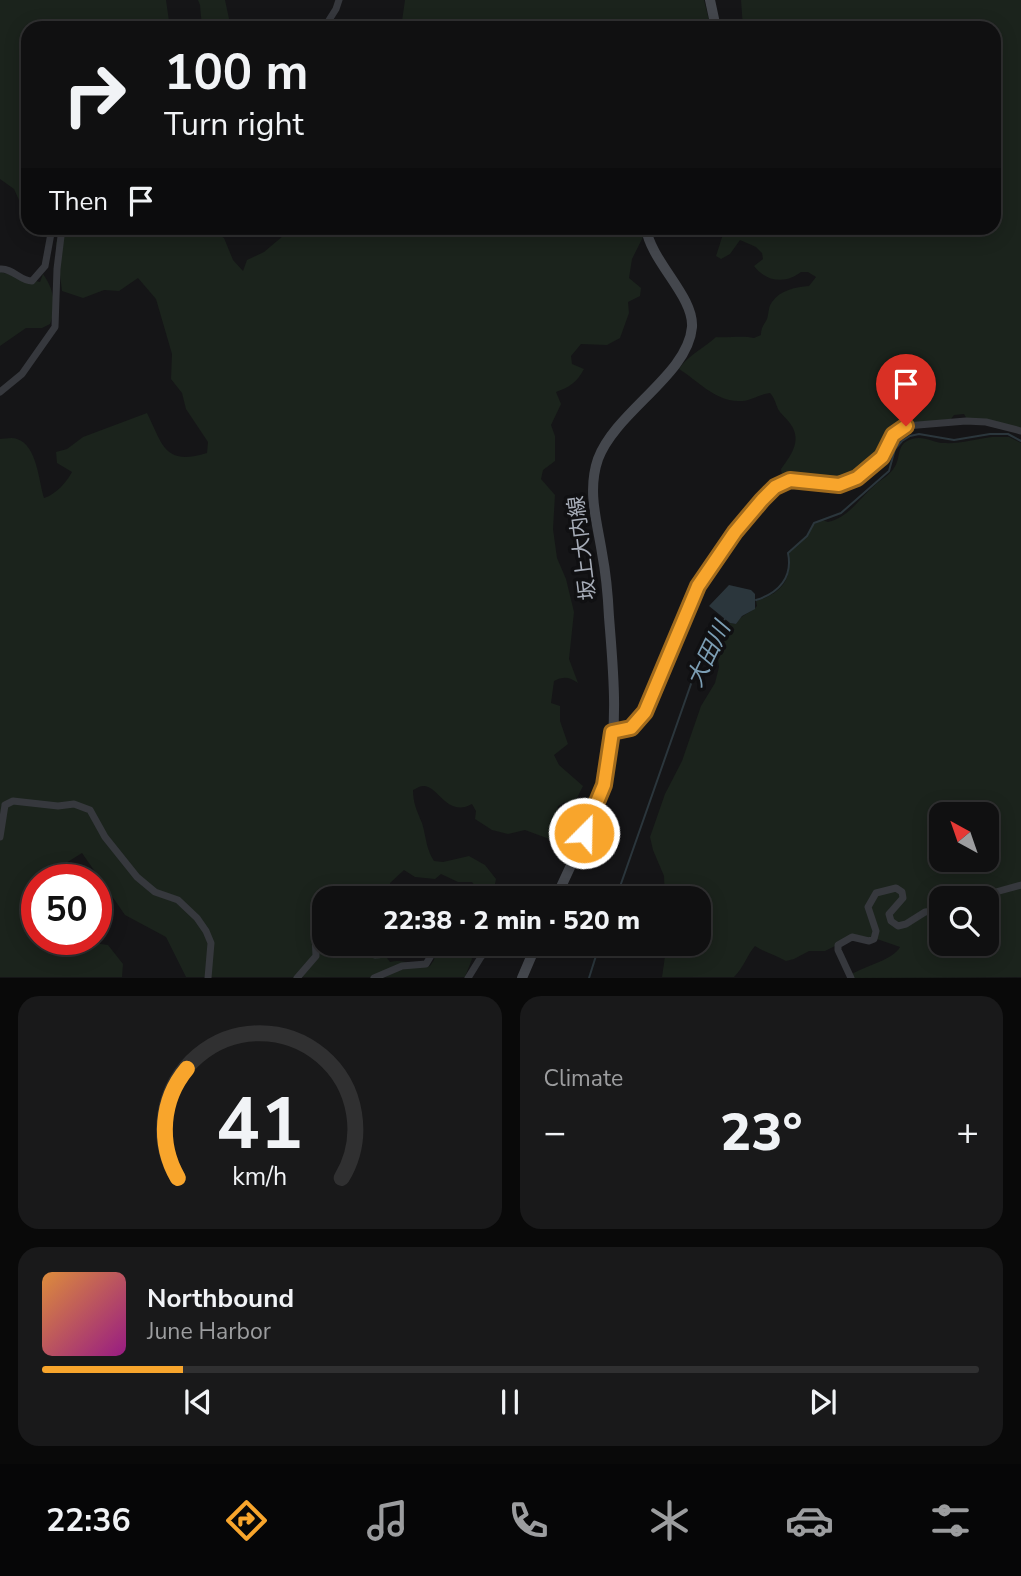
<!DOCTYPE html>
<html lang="en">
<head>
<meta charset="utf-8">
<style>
  :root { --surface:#101011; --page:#19191a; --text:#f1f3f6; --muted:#9c9d9f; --line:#303031; --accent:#f8a52c }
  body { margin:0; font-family:"Nunito Sans","Noto Sans JP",sans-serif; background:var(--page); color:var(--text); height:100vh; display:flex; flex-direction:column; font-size:26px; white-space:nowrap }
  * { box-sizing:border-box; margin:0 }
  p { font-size:23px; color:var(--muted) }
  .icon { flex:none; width:38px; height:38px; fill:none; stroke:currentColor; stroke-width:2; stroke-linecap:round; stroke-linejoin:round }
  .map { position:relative; height:978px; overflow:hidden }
  .side { display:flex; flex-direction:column; gap:18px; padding:18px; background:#090909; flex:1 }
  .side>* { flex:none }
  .banner { position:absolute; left:21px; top:21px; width:980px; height:214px; border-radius:21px; box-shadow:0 4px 18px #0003,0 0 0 2px var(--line); background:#101011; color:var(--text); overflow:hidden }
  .needle { width:46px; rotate:320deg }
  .controls { position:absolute; left:929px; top:802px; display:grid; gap:14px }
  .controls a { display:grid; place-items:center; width:70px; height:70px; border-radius:14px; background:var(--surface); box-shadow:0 4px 18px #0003,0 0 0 2px var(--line); font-size:35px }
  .speed { position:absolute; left:21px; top:864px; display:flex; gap:14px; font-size:35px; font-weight:700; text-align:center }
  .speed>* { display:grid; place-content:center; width:91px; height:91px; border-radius:50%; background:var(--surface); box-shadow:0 4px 18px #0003,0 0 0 2px var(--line); line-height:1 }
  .speed .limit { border:10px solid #d22; background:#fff; color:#111 }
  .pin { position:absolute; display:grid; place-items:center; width:60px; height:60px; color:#fff; margin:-72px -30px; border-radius:50% 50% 50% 0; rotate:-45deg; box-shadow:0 0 7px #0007 }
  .pin .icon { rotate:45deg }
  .me { position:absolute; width:77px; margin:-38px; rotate:23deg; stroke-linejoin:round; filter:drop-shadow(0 0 5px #0008) }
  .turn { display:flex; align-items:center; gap:24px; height:147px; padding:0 28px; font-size:32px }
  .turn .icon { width:91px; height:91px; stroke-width:2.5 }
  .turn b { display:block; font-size:49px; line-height:60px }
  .then { display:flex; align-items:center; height:66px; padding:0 28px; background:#0003; gap:14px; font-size:26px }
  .big { font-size:52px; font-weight:800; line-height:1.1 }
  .side .tile { flex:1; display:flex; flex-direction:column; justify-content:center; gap:10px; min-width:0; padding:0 24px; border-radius:21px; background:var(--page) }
  .side .dial { align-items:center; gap:0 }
  .dial svg { height:182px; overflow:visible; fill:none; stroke:var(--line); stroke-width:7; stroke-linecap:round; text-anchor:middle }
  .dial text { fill:var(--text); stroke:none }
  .song { display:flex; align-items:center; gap:21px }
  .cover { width:84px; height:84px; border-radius:10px; background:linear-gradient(135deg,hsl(30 70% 55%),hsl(310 70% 35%)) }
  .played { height:7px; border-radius:4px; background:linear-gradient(90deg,var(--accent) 15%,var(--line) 15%) }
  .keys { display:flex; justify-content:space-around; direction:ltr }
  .heat { display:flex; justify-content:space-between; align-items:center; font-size:38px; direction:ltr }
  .side .tiles { flex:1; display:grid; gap:18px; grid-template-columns:1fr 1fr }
  .tile:last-child { grid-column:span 2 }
  .trip { position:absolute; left:312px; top:886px; width:399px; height:70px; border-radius:21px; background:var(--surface); box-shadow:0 4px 18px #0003,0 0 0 2px var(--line); font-weight:800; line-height:70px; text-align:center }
  .menu { display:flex; height:112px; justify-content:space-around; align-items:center; background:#060607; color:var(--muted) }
  .menu .icon { width:49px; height:49px }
  .menu .current { color:var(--accent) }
  .menu b { font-size:32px; color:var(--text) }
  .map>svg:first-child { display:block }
  .green { fill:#1b231c; fill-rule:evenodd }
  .water { fill:#2b363c }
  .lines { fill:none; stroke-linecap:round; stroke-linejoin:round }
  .stream { stroke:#2b363c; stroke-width:2 }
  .street { stroke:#36383d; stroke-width:7 }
  .secondary { stroke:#44474d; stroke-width:10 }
  .route-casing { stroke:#a16b1d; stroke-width:18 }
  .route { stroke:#f8a52c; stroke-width:12 }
  .labels { text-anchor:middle; stroke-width:7; stroke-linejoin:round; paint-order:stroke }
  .street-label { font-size:21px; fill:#a7adb8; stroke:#101012 }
  .water-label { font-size:23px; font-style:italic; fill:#7c9eb4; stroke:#101012 }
</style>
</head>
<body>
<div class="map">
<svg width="1021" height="978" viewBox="0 0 1021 978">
  <rect width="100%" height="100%" fill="#151517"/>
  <!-- green -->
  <path class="green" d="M0,0H166L170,28H28V213L24,211L14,189L0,179Z
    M198,0H225L231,28H202L200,5Z
    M405,0H704L711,28H401Z
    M741,0H1021V428L967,419L964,414L954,415L951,419L899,426L891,434L880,454L857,474L847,479L827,482L782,476L781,469C792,454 803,439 789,422C786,418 780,413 778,409C775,402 775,399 770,393C759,394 750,402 738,401C715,401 697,380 679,369C688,355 703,349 716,337C728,338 743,335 754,338L761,335C761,327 764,325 767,319C769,313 768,307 772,302C780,290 796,287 809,286L816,277L808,272H801C786,284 766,282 754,266L763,259L762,253L756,247L740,240L730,254L721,259L716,256L725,228H994V28H743Z
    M65,228H207L224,238L233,260L243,271L247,260L264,252L290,230V228H641L643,237L632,259L629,278L641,288L640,296L628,302L629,313L620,338L607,345L581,344L571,356L572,364L584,369C577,382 570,387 556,392L561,404L551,425L555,436V461L543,470L541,479L555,495L553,529L557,558L566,579L574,612L569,659L578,683C569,677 564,676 554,681L551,703L560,706V721L568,744L554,755L559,765L583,786L575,802H565L558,806L552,840L525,830L508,834L492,830L475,819L476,811L472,804C447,818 438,785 423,786C419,786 416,789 413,790C413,803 417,811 422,823C426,836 426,849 434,861L443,862L469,856L485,865L496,879L492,898H475L478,890L472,882H458L441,874L435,879L415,877L404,870L390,883V888L399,898H324V943H404L400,947L390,950L387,958L390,962C407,958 414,969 430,966L434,960L436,943H471L470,948L472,959L465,977H186L166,937L125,915L82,853L66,863V880H37V940H73L108,945L123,964L122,977H0V439C5,439 12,437 17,439C37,445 39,482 44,498C55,495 67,482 72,472L57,463L56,452L67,449L83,437L147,413C163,445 164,466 207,453L208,442L186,409L182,393L171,379L172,354L156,299L138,278L119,291L104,290L83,298L62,291L56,243Z
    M0,272L40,282L43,274C54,289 57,307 50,324L42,328H26L0,346Z
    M992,437H1009L1021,443V883L994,892L981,889L957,898H942L941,908L906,923H896L891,915L904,900L897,886L868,900L874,931L871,938L857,935L825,951H809L794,959L786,961C776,955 766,953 755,946C747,955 744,967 734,977H662L667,943H698V898H665L664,876L653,850L650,837L665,794L682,761L701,706L715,683L719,667L716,645L730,623L736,624C741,614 750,614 757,606L756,601C782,593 792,580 789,553L807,536L813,525L822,520L828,522C849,517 858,500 874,486C880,480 889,476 894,468C902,457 895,444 912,439C923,435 934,443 944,443C959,444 976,439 992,437ZM942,814H987V859H942Z
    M1021,886V977L853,978L852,974C866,966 894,959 900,947L877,939L870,906L877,895L897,890L901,897L889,909L894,926L920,915L941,912L942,943H987V898H961L974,892Z"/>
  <!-- water -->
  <path class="water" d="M729,585L751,590L755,594V609L742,616L736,624L730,623L709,606Z"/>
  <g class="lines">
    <!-- stream -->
    <path class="stream" d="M756,600C779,593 793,577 788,553L807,536L814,523L841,513L889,471L895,449L902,441L910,436L919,434L954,440L990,434H1008L1021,441
      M616,898L698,664L726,617
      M589,978L600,943"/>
    <!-- street -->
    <path class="street" d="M324,28L336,9L339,0
      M0,269C13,268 20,281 32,281L45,266L52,228
      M0,392L22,374L55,327L57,269L62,228
      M613,732L631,728L645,712L698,586L735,532L775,487L790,480L839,485L857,478L882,457L893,435L906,426L966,421L986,422L1021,431
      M5,805L13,801L58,806L74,804L90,810L105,837L137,877L155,892L178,900L197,918L206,931L211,943L208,978
      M0,837L5,805
      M959,898L975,890L992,893L1021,885
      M367,943L375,955C397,954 410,942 432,954L426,964L402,966L374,978
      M297,978L316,956L315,935L324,918
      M468,978L481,957L493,943
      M851,978L838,950V945L852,937L869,941L874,939L876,931L868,907L876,893L896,888L902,892L903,898L889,914L891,921L898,926L906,924L925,912L942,910"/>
    <!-- secondary -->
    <path class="secondary" d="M710,0L716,28
      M556,898C572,861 598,813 607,775C619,724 613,668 609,617C608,596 606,574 602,553C597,521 587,491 598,459C616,411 688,375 692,327C694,296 651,262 646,228
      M522,978L537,943"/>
  </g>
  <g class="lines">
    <defs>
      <path id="route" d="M584,833L604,785L612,732L631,728L645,712L698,586L735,532L762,500L775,487L790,480L839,485L857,478L882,457L893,435L906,426"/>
    </defs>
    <!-- route casing -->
    <use href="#route" class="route-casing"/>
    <!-- route -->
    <use href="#route" class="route"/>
  </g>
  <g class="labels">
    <!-- street labels -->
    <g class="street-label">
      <text transform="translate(582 548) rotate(-97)" y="7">坂上大内線</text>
    </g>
    <!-- water labels -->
    <g class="water-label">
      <text transform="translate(708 654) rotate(-64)" y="8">大田川</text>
    </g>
  </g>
</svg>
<div class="controls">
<a><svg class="needle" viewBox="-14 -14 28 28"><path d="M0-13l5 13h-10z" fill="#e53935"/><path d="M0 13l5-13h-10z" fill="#9c9d9f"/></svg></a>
<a><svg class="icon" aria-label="search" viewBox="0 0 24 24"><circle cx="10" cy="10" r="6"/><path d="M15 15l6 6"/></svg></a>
</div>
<div class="speed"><div class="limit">50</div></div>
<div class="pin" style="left:906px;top:426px;background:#d93025"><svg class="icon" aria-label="arrive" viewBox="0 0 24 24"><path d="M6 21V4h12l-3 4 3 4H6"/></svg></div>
<svg class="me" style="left:584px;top:833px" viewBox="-20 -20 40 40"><circle r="17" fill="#f8a52c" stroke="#fff" stroke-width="3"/><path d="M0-11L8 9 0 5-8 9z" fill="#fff"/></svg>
<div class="trip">22:38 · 2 min · 520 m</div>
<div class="banner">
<div class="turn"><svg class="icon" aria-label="right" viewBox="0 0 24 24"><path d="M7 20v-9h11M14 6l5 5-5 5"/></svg><div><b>100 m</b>Turn right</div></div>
<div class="then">Then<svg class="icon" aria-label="arrive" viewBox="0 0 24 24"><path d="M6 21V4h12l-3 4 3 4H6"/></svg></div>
</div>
</div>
<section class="side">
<div class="tiles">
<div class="tile dial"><svg viewBox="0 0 100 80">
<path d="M14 69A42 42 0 1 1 86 69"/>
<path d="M14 69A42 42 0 0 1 18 21" stroke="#f8a52c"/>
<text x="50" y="56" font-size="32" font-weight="700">41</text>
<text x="50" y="72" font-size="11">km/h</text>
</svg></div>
<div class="tile"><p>Climate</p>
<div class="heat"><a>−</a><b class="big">23°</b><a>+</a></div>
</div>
<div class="tile">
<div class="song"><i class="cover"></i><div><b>Northbound</b><p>June Harbor</p></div></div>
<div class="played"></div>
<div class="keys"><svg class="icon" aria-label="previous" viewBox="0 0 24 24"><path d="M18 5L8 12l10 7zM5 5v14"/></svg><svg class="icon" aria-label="pause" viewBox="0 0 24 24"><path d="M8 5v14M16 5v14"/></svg><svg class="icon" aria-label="next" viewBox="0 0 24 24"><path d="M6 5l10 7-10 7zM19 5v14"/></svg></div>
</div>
</div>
</section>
<nav class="menu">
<b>22:36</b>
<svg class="icon current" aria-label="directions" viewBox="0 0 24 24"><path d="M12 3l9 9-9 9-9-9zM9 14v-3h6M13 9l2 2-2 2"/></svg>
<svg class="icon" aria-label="music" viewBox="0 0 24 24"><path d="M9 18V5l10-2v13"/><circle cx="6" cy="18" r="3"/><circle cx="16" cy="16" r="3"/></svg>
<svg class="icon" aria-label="phone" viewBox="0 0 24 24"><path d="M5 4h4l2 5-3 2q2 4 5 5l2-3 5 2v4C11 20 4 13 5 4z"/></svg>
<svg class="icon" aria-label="climate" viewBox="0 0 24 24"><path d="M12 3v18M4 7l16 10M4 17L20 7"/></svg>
<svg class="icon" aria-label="car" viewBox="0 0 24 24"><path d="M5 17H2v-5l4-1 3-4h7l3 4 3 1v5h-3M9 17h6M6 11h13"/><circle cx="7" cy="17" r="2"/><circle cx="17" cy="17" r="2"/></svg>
<svg class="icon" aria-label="filters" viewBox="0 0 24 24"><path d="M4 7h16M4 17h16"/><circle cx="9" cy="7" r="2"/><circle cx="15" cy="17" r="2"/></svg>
</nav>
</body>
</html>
